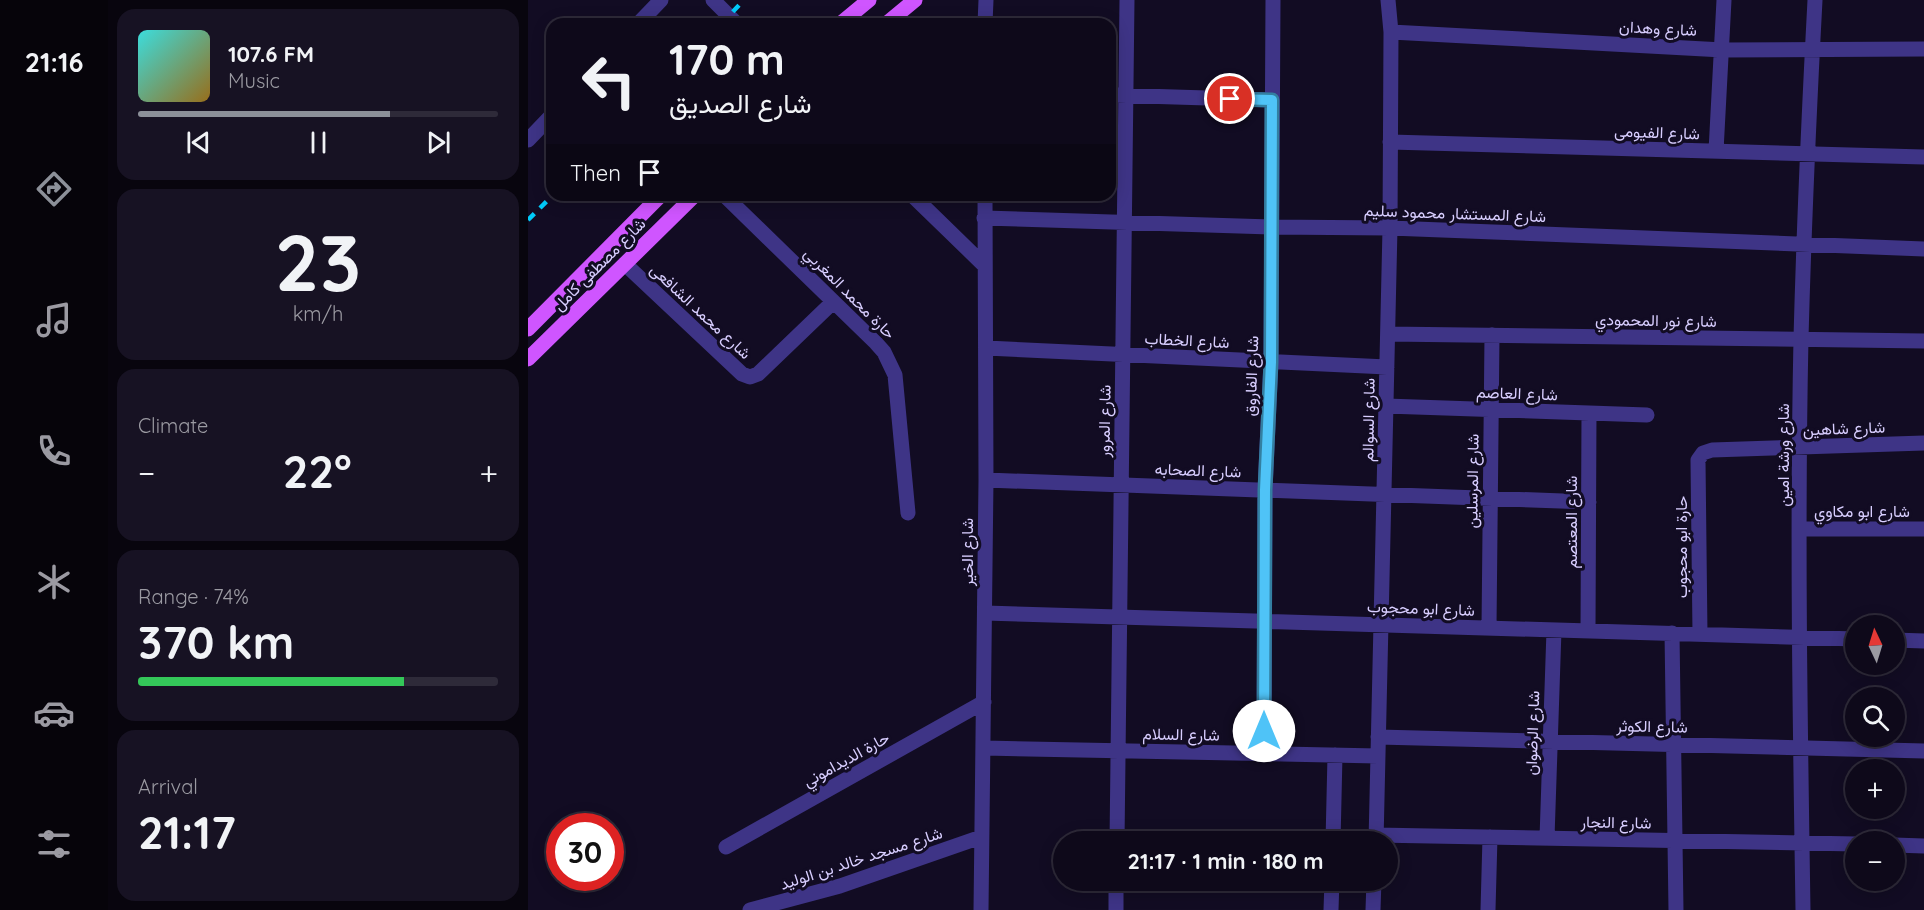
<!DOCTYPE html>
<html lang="en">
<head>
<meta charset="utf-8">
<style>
  :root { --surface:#0e091a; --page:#171223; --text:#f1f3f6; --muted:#9b9aa2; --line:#2e2a39; --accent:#8c9099 }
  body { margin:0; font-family:Quicksand,Vazirmatn,sans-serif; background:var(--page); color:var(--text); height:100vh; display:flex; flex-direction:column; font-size:22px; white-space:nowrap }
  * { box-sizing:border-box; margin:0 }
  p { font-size:20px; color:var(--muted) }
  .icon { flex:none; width:33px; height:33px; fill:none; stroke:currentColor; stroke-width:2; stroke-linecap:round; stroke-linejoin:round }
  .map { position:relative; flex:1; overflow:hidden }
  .sheet { display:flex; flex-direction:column; gap:9px; padding:9px; background:#08050e; width:420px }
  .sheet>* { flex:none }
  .guide { position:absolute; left:18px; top:18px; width:570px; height:183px; border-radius:18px; box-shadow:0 3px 15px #0003,0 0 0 2px var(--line); background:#0e091a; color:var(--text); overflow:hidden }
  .needle { width:39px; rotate:356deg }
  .controls { position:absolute; left:1317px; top:615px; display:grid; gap:12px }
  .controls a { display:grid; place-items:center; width:60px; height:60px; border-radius:50%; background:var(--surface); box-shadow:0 3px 15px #0003,0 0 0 2px var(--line); font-size:30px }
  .speed { position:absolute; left:18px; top:813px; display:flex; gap:12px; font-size:30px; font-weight:700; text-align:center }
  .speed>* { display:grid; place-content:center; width:78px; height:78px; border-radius:50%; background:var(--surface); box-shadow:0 3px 15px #0003,0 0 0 2px var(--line); line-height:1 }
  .speed .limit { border:9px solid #d22; background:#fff; color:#111 }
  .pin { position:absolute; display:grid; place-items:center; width:51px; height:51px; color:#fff; margin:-26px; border:3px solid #fff; border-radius:50%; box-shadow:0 2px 6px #0007 }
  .me { position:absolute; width:66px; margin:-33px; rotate:0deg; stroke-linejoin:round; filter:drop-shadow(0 0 4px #0008) }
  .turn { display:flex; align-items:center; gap:21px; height:126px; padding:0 24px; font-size:27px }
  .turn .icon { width:78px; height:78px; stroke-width:2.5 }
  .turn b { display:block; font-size:42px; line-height:51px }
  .then { display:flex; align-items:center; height:57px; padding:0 24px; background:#0003; gap:12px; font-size:22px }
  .big { font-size:45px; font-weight:700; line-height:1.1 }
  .sheet .widget { flex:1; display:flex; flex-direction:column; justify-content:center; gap:9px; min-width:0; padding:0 21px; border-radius:18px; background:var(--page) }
  .sheet .dial { align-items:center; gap:0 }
  .dial b { font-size:78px; line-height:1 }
  .song { display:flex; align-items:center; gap:18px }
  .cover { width:72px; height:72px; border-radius:9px; background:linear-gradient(135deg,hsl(180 70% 55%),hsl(40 70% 35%)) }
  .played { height:6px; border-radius:3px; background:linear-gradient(90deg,var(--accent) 70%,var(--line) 70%) }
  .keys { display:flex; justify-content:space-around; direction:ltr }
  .heat { display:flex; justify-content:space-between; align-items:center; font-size:33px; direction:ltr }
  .charge { height:9px; border-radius:4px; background:linear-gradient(90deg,#34c759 74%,var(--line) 0) }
  .trip { position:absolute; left:525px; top:831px; width:345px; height:60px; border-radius:30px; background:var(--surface); box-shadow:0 3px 15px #0003,0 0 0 2px var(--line); font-weight:700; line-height:60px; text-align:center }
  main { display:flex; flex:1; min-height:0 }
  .dock { display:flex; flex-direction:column; width:108px; justify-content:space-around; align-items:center; background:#06040a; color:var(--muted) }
  .dock .icon { width:42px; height:42px }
  .dock .current { color:var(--accent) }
  .dock b { font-size:27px; color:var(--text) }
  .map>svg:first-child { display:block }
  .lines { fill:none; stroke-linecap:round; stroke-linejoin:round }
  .minor { stroke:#3e3486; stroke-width:15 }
  .primary { stroke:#cf55ff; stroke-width:15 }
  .rail { stroke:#00caf9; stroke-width:4.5; stroke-dasharray:9 8; stroke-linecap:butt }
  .route-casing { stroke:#337fa1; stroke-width:15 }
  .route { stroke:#4fc3f7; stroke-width:10 }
  .labels { text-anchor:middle; stroke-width:6; stroke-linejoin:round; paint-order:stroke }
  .street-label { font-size:16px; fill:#d8ceff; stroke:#120c23 }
</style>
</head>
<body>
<main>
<nav class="dock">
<b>21:16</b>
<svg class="icon current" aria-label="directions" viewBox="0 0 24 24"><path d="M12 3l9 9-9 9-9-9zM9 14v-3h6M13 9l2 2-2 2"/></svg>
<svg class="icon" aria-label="music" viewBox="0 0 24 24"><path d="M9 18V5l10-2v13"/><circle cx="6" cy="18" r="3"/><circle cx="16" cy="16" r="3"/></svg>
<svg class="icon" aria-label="phone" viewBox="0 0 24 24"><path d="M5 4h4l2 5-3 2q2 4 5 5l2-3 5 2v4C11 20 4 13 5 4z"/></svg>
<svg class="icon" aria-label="climate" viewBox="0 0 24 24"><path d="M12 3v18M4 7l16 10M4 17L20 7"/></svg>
<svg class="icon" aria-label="car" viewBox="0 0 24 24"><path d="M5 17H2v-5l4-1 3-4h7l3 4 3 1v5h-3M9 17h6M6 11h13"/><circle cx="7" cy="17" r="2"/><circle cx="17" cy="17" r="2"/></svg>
<svg class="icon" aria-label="filters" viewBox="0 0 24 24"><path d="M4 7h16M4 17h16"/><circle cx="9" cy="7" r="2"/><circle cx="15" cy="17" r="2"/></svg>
</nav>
<section class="sheet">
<div class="widget">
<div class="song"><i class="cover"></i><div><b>107.6 FM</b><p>Music</p></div></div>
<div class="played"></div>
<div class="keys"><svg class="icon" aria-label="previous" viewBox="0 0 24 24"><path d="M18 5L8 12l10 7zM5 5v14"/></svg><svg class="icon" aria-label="pause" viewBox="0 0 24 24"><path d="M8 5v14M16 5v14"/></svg><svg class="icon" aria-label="next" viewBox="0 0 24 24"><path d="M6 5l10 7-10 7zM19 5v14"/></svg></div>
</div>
<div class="widget dial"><b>23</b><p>km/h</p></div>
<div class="widget"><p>Climate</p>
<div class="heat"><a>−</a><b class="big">22°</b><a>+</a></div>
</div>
<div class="widget"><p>Range · 74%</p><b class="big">370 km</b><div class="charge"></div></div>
<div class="widget"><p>Arrival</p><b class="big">21:17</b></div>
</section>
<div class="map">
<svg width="1396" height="910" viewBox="0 0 1396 910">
  <rect width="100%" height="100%" fill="#120c23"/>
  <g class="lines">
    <!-- minor -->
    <path class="minor" d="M185,0L209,24
      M110,24L133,0
      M457,24L458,0
      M863,32L1195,50L1396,49
      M582,95L744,100
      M0,140L24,115
      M862,142L1396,157
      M1188,151L1196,0
      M196,195L348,343L356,352L367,375L380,513
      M384,195L457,266
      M456,218L743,227L862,228L1396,249
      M97,264L214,374L222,377L230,374L305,302
      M860,334L1396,341
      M458,348L859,367
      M858,406L1119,415
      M458,480L1061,502
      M1272,529H1396
      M457,613L1328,639
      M961,628L964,335
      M1060,631L1061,413
      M1144,633L1148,910
      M1172,634L1170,460L1175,453L1184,450L1396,443
      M1366,640L1396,641
      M850,737L1396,751
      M456,748L850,756
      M736,753L737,490L743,361L745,0
      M848,835L1328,844
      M1019,838L1026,630
      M589,842L599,0
      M805,842L807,755
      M848,842L862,228L863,32L860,0
      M1366,845L1396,846
      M198,847L456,702
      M222,910L312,886L453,837
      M453,910L458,480L457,195
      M588,910V880
      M803,910L804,880
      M845,910L846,880
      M960,910L962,837
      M1275,910C1272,719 1269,529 1273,338C1276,225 1281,113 1287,0"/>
    <!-- primary -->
    <path class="primary" d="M312,24L341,0
      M358,24L387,0
      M0,329L133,195
      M0,359L167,195"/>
    <!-- rail -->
    <path class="rail" d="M193,24L216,0
      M0,220L25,195"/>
  </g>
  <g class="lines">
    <defs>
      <path id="route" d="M702,99L744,100L743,362L737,490L736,731"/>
    </defs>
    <!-- route casing -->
    <use href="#route" class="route-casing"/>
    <!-- route -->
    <use href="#route" class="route"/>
  </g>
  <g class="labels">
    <!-- street labels -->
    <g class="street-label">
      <text transform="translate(1130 28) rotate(3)" y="6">شارع وهدان</text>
      <text transform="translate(1129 132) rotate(2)" y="6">شارع الفيومى</text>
      <text transform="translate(927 213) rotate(2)" y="6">شارع المستشار محمود سليم</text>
      <text transform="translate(71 264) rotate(-45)" y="6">شارع مصطفى كامل</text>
      <text transform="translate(322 293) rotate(45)" y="6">حارة محمد المغربي</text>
      <text transform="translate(173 311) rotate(43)" y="6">شارع محمد الشافعى</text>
      <text transform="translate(1128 320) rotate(1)" y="6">شارع نور المحمودي</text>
      <text transform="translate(659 340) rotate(3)" y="6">شارع الخطاب</text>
      <text transform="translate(723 376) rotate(-88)" y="6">شارع الفاروق</text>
      <text transform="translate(989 393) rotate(2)" y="6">شارع العاصم</text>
      <text transform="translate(840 420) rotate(-89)" y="6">شارع السوالم</text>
      <text transform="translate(576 421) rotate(-89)" y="6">شارع المرور</text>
      <text transform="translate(1316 428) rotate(-2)" y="6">شارع شاهين</text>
      <text transform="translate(1255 455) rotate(-90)" y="6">شارع ورشة امين</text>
      <text transform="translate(670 470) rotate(2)" y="6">شارع الصحابه</text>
      <text transform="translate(944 481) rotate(-89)" y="6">شارع المرسلين</text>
      <text x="1334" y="517">شارع ابو مكاوي</text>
      <text transform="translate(1043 522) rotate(-90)" y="6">شارع المعتصم</text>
      <text transform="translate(1153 547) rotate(-90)" y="6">حارة ابو محجوب</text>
      <text transform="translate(439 552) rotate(-90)" y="6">شارع الخير</text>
      <text transform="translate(893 608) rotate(2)" y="6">شارع ابو محجوب</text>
      <text transform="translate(1124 726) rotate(1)" y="6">شارع الكوثر</text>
      <text transform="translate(1004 733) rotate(-88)" y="6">شارع الرضوان</text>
      <text transform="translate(653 734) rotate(1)" y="6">شارع السلام</text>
      <text transform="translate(318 759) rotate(-29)" y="6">حارة الديداموني</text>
      <text transform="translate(1088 822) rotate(1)" y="6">شارع النجار</text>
      <text transform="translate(333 858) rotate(-18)" y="6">شارع مسجد خالد بن الوليد</text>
    </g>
  </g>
</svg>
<div class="controls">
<a><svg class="needle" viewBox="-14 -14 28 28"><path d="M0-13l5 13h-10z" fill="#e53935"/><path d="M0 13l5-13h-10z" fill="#9b9aa2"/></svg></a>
<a><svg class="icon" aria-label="search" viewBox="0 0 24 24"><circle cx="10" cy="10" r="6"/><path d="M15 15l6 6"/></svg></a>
<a>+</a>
<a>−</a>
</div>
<div class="speed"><div class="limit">30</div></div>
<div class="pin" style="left:702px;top:99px;background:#d93025"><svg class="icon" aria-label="arrive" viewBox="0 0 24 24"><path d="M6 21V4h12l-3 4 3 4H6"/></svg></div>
<svg class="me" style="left:736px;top:731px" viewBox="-20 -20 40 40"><circle r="19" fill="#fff"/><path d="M0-13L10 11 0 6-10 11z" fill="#4fc3f7"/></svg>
<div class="trip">21:17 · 1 min · 180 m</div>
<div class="guide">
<div class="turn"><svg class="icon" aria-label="left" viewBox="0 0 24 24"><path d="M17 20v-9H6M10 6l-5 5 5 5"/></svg><div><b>170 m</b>شارع الصديق</div></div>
<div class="then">Then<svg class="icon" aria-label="arrive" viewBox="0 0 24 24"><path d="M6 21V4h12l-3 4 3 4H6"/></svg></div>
</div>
</div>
</main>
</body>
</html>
